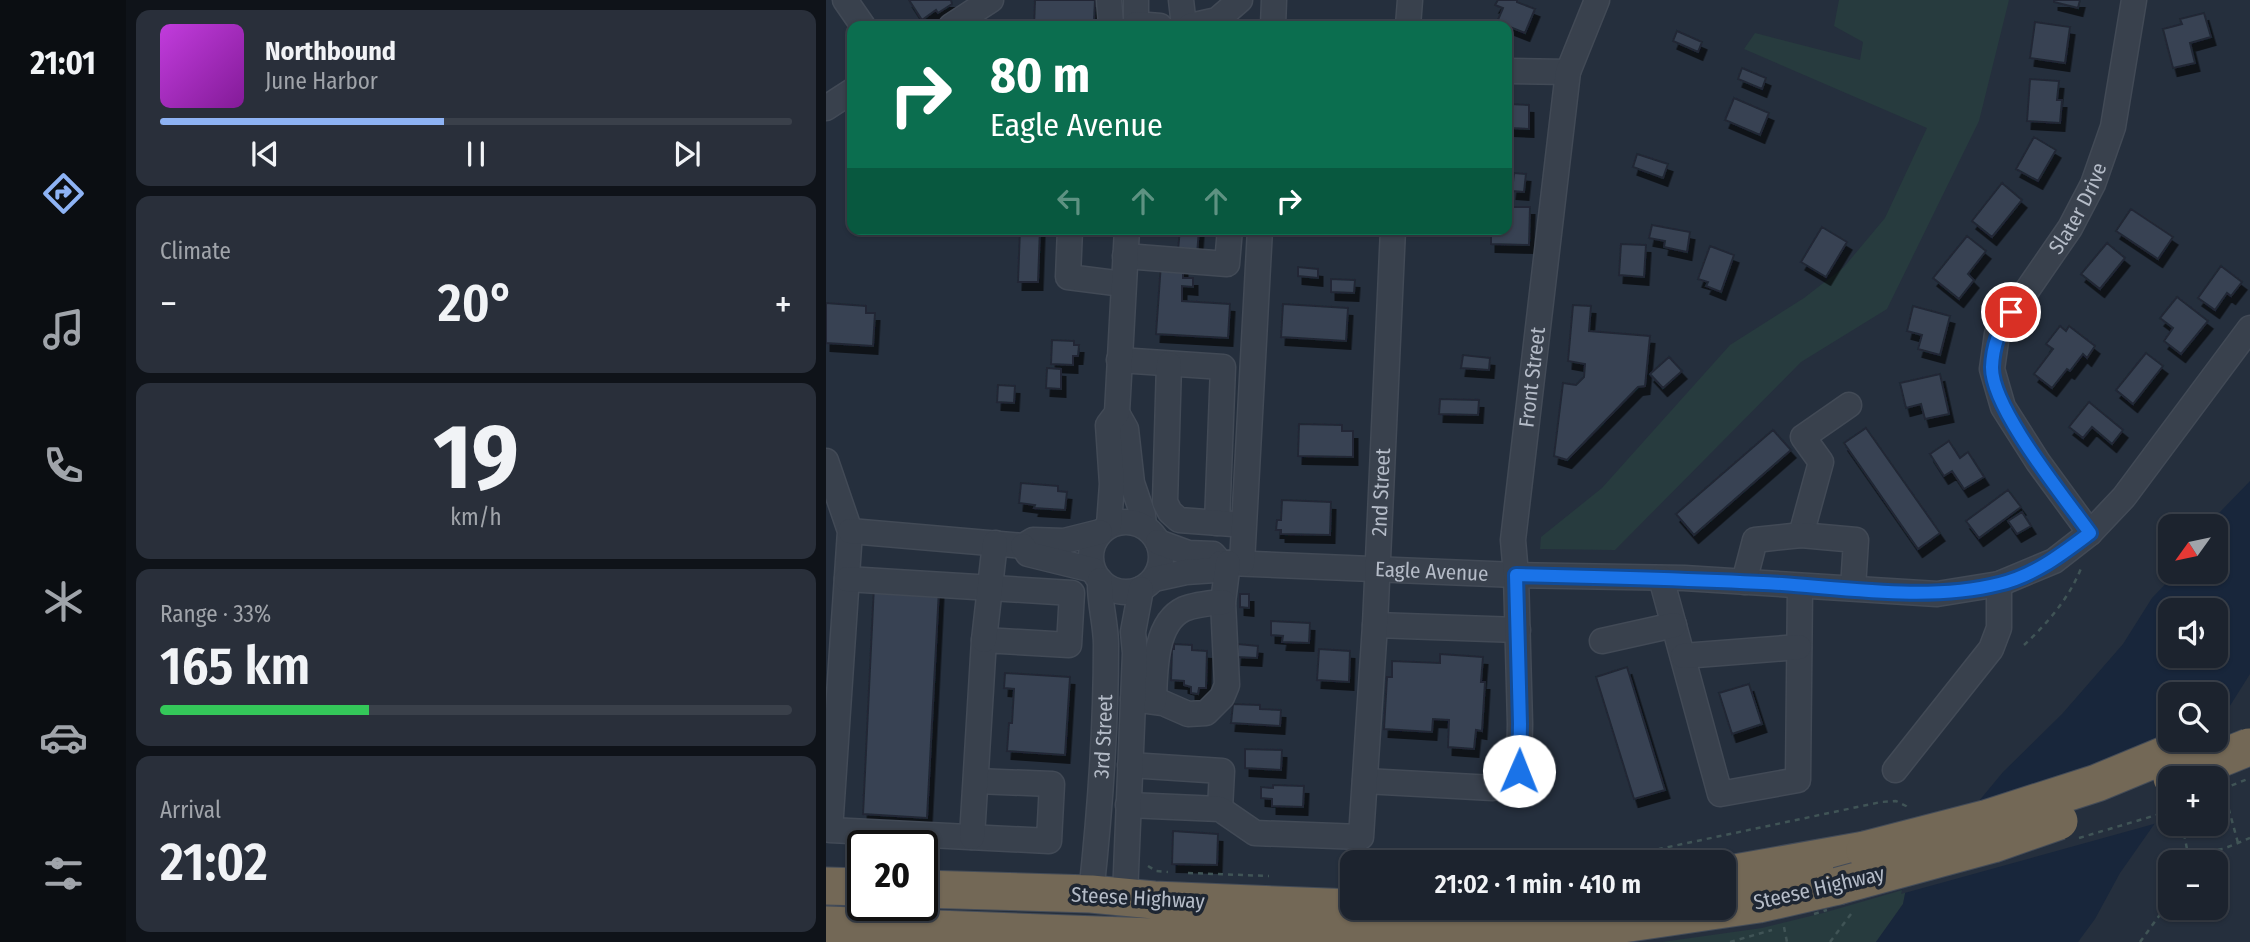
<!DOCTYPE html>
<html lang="en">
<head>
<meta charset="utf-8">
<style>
  :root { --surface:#1c232e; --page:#292f3a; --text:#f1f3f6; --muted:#a0a4aa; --line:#3a404a; --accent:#8eb3f4 }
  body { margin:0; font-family:"Fira Sans Condensed",sans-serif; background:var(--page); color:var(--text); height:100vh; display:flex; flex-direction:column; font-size:26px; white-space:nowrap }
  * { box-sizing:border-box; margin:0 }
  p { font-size:23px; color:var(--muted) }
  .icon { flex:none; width:38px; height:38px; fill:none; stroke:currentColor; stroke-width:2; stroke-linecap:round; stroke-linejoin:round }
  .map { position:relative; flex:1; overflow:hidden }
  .sheet { display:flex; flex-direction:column; gap:10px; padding:10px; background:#0f1319; width:700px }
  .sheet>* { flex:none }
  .top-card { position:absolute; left:21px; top:21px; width:665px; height:214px; border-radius:14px; box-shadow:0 2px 5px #0004,0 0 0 2px var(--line); background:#0b6e4f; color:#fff; overflow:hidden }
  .needle { width:46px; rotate:237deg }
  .fabs { position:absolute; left:1332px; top:514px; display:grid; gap:14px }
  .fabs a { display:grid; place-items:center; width:70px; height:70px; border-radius:14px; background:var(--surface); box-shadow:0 2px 5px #0004,0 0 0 2px var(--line); font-size:35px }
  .speed { position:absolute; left:21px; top:830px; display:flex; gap:14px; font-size:35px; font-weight:700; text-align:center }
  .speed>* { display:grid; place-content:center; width:91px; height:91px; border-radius:50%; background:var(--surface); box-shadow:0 2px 5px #0004,0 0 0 2px var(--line); line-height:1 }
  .speed .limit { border:4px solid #111; border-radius:10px; background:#fff; color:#111 }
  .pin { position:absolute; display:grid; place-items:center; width:60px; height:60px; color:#fff; margin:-30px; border:4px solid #fff; border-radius:50%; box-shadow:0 2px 7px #0007 }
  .me { position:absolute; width:77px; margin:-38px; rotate:1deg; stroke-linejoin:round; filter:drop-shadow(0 0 5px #0008) }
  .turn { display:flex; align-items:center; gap:24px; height:147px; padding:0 28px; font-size:32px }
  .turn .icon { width:91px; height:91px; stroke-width:2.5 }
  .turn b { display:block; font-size:49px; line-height:60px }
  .lanes { display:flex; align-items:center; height:66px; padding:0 28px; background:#0003; justify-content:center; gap:35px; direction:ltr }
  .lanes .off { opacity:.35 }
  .big { font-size:52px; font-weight:600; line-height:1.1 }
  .sheet .widget { flex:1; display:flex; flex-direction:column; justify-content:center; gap:10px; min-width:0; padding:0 24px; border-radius:14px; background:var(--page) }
  .sheet .dial { align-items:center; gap:0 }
  .dial b { font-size:91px; line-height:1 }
  .song { display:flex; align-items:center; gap:21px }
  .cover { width:84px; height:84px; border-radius:10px; background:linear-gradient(135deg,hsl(290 70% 55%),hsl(290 70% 35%)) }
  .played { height:7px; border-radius:4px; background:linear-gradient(90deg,var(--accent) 45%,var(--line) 45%) }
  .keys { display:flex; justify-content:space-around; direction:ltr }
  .heat { display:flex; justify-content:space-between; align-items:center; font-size:38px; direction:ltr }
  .charge { height:10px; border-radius:5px; background:linear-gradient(90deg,#34c759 33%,var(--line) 0) }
  .trip { position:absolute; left:514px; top:850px; width:396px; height:70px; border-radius:14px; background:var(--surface); box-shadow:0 2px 5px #0004,0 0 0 2px var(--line); font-weight:600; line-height:70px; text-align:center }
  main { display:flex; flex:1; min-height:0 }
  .menu { display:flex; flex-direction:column; width:126px; justify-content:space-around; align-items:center; background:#0b0e12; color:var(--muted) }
  .menu .icon { width:49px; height:49px }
  .menu .active { color:var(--accent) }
  .menu b { font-size:32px; color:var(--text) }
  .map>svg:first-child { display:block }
  .green { fill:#273b3e }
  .water { fill:#18263b; fill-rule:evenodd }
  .pier { fill:#252f3d }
  .building { fill:#374353; stroke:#202834; stroke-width:2; filter:url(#shadow) }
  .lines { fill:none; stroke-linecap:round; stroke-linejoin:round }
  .minor-casing { stroke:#424a56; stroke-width:27 }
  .highway-casing { stroke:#444c58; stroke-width:39 }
  .path { stroke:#405456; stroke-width:2.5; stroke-dasharray:5 5; stroke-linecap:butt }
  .minor { stroke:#39414d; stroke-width:24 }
  .highway { stroke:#736856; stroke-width:37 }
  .highway-bridge-casing { stroke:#444c58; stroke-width:39; stroke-linecap:butt }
  .path-bridge { stroke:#405456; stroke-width:2.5; stroke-dasharray:5 5; stroke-linecap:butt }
  .highway-bridge { stroke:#736856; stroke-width:37 }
  .route-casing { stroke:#114b97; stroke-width:18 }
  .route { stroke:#1a73e8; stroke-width:12 }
  .labels { text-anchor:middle; stroke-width:7; stroke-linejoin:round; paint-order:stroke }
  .street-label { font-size:21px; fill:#b5bcc8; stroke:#1e2632 }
</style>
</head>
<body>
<main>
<nav class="menu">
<b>21:01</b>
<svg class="icon active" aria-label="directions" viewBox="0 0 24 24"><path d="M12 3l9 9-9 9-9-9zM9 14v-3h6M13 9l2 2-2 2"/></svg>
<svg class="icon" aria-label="music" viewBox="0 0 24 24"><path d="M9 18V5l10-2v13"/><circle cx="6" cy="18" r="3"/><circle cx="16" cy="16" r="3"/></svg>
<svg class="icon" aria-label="phone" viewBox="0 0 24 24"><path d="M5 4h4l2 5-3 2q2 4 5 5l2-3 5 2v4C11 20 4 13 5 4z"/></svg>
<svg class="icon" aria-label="climate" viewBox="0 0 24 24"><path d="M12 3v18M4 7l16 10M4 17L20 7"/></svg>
<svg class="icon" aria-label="car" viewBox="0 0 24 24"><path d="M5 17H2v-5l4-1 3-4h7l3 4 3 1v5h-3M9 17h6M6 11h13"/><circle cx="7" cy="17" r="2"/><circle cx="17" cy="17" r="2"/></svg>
<svg class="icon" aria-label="filters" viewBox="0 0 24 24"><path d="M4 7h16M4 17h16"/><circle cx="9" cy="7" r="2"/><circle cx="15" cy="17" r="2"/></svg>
</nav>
<section class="sheet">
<div class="widget">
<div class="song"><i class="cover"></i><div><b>Northbound</b><p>June Harbor</p></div></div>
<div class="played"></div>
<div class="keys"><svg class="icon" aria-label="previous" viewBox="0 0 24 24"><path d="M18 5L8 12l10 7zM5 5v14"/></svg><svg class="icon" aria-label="pause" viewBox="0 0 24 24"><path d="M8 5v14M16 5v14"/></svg><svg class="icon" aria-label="next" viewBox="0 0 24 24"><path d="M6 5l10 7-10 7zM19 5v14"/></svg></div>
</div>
<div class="widget"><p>Climate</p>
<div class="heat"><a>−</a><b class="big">20°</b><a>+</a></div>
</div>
<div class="widget dial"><b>19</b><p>km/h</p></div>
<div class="widget"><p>Range · 33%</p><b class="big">165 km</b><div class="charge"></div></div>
<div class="widget"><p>Arrival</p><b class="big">21:02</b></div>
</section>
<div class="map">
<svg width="1424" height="942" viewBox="0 0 1424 942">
  <defs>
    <filter id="shadow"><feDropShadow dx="4.5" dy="8" stdDeviation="0" flood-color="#0009"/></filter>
  </defs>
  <rect width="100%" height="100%" fill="#252f3d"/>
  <!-- green -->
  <path class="green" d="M1013,0H1183L1153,121L1061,309L975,362L789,550L714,549L715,537L776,488L904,345L978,298L1018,267L1059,218L1101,128L918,49L929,33L1034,60L1037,42L1008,26Z
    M1080,889L1077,904L1050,942H836L936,928L997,913Z"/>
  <!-- water -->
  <path class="water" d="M1424,481V674L1390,728V695H1344V779L1334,816L1294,873L1269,919L1252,942H1050L1077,904L1080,889L1177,772L1236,714L1297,644L1326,598L1351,572H1390V527H1384L1394,512ZM1344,611H1390V656H1344Z"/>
  <!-- pier -->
  <path class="pier" d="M1344,779V807L1335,822L1075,894L1077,887L1227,781Z"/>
  <!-- building -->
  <path class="building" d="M83,0H125L126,4L112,13L110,10L96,20Z
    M209,0H269L268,21H271V26H208Z
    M672,0H691V2L709,9L699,33L671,22L677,8L669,5Z
    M1228,0H1254L1252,8L1228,2Z
    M1378,13L1385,37L1364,43L1369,63L1347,68L1337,29L1356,24L1354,19Z
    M1209,22L1244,27L1239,63L1204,58Z
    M851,31L876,42L872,52L847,41Z
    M916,68L940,78L936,89L912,79Z
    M1204,79L1233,81L1231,100H1236L1234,123L1201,121Z
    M908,98L943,113L934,135L899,120Z
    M683,104L703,105V129L683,128Z
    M1208,137L1230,150L1212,181L1190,169Z
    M811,154L842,164L837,178L807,167Z
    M688,173L700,174L698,192L686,191Z
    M1176,183L1196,200L1166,237L1146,221Z
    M681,207H704L703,245L665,244V229H681Z
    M1305,209L1347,237L1332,259L1290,231Z
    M826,225L864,232L861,252L838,247L839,241L823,238Z
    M996,227L1021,242L1000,277L975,262Z
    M194,229H214L212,282H192Z
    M354,229H373L371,255L352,250Z
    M1141,236L1160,251L1142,274L1148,280L1133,299L1107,278Z
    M1281,243L1299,258L1274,289L1255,274Z
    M795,244L820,245L818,277L793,275Z
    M884,246L908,255L895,292L880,286L882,282L872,279Z
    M335,263L357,264V278H367V287L356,286V301L404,304L402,338L330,334Z
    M1395,266L1416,282L1405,296L1401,293L1389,310L1372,298Z
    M472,267L492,269V278L472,276Z
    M505,279L529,280L528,293L505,292Z
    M1351,297L1382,321L1355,354L1338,341L1347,328L1334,318Z
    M0,303L40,306V313H49L47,346L0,343Z
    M457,304L522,308L520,341L455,337Z
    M747,305L765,306L763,331L824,336L819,386L812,387L741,460L728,456L737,383L750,385L758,377L759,364L742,361Z
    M1087,306L1124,316L1114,355L1092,349L1096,335L1081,331Z
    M1234,326L1240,331L1243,326L1269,346L1261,358L1257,354L1244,371L1241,369L1226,388L1208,374L1227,349L1220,344Z
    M226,340L248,341V345H253L252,356H247V365L225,364Z
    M1320,353L1337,366L1307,404L1290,390Z
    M637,355L664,358L663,370L635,368Z
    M843,357L856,371L837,388L824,374Z
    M221,368L235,369V389L220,388Z
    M1114,374L1123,414L1099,419L1095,404L1080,408L1074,383Z
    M172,385L189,386L188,403L171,402Z
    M614,399L653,400L652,415L613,414Z
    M1263,402L1297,430L1286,444L1266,427L1257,438L1243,427Z
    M473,424L516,425V431H527V457L472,456Z
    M1040,428L1114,533L1092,549L1018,443Z
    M947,430L965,450L868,535L850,514Z
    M1123,441L1134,458L1142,452L1158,477L1138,489L1126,471L1118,476L1104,454Z
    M195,483L232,486V491L241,492L239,510L208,508L209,505L193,503Z
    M1182,490L1195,507L1153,538L1140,521Z
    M456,500L505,502L504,535L455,534V530H450L451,520H455Z
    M1196,512L1205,526L1191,534L1182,521Z
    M48,585L113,589L101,818L37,814Z
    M414,594H423V608L414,607Z
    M445,621L484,623L483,643L456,642L457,636L445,635Z
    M348,644L366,645V650L381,651L380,688H373L372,694L365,693V687L358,685V681L345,680L346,649H348Z
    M412,644L432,646L431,658L411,657Z
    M493,649L524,651L523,682L491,680Z
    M614,654L657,657L655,682H659L656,731L650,730L648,749L622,747L623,720L607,719L606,732L558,729L561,677H566V661L614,663Z
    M801,667L839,790L808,799L770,677Z
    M179,673L244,677L239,755L181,751L183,723H186L188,689L178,688Z
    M923,684L936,724L906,734L893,693Z
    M407,704L434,705V709L455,710L454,726L405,723Z
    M419,749L456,750L455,770L419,768Z
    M447,785L478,786L477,807L446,806V799L435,798V787L447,788Z
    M347,831L392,834L391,865L346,864Z"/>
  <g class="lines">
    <defs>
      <g id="minor">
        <path d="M19,0L37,26"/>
        <path d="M283,0L285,26"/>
        <path d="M310,0V26"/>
        <path d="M355,0L358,26"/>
        <path d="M310,24L334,26"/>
        <path d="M125,26L165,0"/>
        <path d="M364,26L391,20L414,0"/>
        <path d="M447,26L448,0"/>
        <path d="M582,26L584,0"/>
        <path d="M681,71L742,72"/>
        <path d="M0,108L26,91"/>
        <path d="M244,229L242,277L297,284"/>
        <path d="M299,256L401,264L404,229"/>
        <path d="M293,360L397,367L391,523"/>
        <path d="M343,364L339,502L344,512L353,520L407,524"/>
        <path d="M291,413L300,429L306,483L317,515L318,526"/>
        <path d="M0,461L24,531L4,830L223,841L226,784L150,781"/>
        <circle cx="300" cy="557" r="35"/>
        <path d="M283,525L286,484L282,425L291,413L301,229"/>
        <path d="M24,531L197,546L207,540L238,541L274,532"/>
        <path id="s1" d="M1264,533L1212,462L1177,407L1166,369L1171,334L1244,228L1267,184L1287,127L1308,0"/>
        <path d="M975,535L995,462L977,437L1023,405"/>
        <path id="s2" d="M332,542L362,553L387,554L395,563H402L690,575L858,578L1111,594L1173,584L1228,561L1264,533L1298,497L1424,328"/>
        <path d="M197,546L202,554L267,570"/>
        <path d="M416,563L434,229"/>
        <path d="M835,578L894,794L972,780L974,586"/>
        <path d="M21,579L246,593L243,645L158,640L146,837"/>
        <path d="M328,579L360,572L389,570L395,563"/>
        <path d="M918,582L929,540L975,535L1030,540L1027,588"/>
        <path d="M549,625L692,630"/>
        <path d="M158,640L169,543"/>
        <path d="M776,641L848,625"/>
        <path d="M857,656L973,647"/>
        <path d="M307,699L337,703L362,714L380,713L396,697L401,685L397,602L402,563"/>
        <path d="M328,701C329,673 328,623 358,609C370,604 385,603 397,602"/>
        <path d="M304,765L396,771L394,809"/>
        <path d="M1069,770L1165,649L1173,628V584"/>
        <path id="s3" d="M539,781L667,788L682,784L688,779L693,771L694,724L690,575L687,540L742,72L771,0"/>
        <path id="s4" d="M302,805L394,809L429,833L535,837L549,625L567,229"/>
        <path id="s5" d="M265,894C274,812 280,727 280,645C280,623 273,602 274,580"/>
        <path d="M299,896L309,653L307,632L315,589"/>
      </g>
      <path id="highway" d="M898,875L1039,850
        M0,886L37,887
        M96,889L265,894L328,900L527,908
        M0,925L327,937L520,940L636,938L762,929L933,904L1012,886"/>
    </defs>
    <!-- minor casing -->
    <use href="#minor" class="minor-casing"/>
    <!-- highway casing -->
    <use href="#highway" class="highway-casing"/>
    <!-- path -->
    <path class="path" d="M1198,645C1222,623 1244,597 1256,566
      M1390,797L1397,789L1424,778
      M1390,799H1400L1412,843
      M1356,824L1362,854L1359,863
      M562,853L577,863
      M1362,854L1397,849L1424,838
      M753,863L833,849L1055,802L1070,801L1080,806L1082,810
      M322,866L330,871L342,872
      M362,873L443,876
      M958,927L961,942
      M904,942L946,930
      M1004,942L1028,910
      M1314,942L1344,901"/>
    <!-- minor -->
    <use href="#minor" class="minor"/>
    <!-- highway -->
    <use href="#highway" class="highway"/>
    <defs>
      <path id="highway-bridge" d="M1346,778L1423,747
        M1039,850L1159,819L1271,783L1375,740
        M1012,886L1167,844L1233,821"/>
    </defs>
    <!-- highway-bridge casing -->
    <use href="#highway-bridge" class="highway-bridge-casing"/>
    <!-- path-bridge -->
    <path class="path-bridge" d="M1253,838L1344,811
      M988,914L1001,910"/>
    <!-- highway-bridge -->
    <use href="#highway-bridge" class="highway-bridge"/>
  </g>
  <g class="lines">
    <defs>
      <path id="route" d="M693,771L694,724L690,575C779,577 867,579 956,584C1024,589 1106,601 1173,584C1208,576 1236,554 1264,533C1239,498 1165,408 1166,367C1167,345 1173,330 1185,312"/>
    </defs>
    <!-- route casing -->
    <use href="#route" class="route-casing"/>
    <!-- route -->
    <use href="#route" class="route"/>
  </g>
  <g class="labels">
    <!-- street labels -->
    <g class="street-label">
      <text dy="7" stroke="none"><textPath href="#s1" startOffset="378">Slater Drive</textPath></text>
      <text dy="7" stroke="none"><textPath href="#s3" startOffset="556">Front Street</textPath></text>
      <text dy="7" stroke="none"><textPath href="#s4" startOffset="586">2nd Street</textPath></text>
      <text dy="7" stroke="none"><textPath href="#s2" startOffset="280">Eagle Avenue</textPath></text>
      <text dy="7" stroke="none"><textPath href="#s5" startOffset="158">3rd Street</textPath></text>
      <text transform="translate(993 888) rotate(-13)" y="7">Steese Highway</text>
      <text transform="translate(312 898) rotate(3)" y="7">Steese Highway</text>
    </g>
  </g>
</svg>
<div class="fabs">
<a><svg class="needle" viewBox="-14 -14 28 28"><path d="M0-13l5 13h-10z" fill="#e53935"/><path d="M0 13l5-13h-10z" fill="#a0a4aa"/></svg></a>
<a><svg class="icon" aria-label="sound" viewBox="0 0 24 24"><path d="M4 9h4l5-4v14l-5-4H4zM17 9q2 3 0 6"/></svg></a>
<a><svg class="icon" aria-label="search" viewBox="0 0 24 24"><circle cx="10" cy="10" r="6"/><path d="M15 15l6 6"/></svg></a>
<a>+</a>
<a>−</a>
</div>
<div class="speed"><div class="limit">20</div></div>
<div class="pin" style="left:1185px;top:312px;background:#d93025"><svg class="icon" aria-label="arrive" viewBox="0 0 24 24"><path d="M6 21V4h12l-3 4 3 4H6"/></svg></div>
<svg class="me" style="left:693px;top:771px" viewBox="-20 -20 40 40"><circle r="19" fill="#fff"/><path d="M0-13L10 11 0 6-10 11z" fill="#1a73e8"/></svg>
<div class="trip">21:02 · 1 min · 410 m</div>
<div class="top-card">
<div class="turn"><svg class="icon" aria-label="right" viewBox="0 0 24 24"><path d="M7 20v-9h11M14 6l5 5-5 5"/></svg><div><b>80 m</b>Eagle Avenue</div></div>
<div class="lanes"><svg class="icon off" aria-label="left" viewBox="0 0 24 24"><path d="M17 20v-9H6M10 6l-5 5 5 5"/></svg><svg class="icon off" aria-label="ahead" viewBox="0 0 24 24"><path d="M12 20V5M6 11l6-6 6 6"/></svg><svg class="icon off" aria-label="ahead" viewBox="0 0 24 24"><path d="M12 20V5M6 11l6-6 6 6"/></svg><svg class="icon" aria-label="right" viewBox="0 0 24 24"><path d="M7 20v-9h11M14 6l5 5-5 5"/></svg></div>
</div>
</div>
</main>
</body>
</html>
